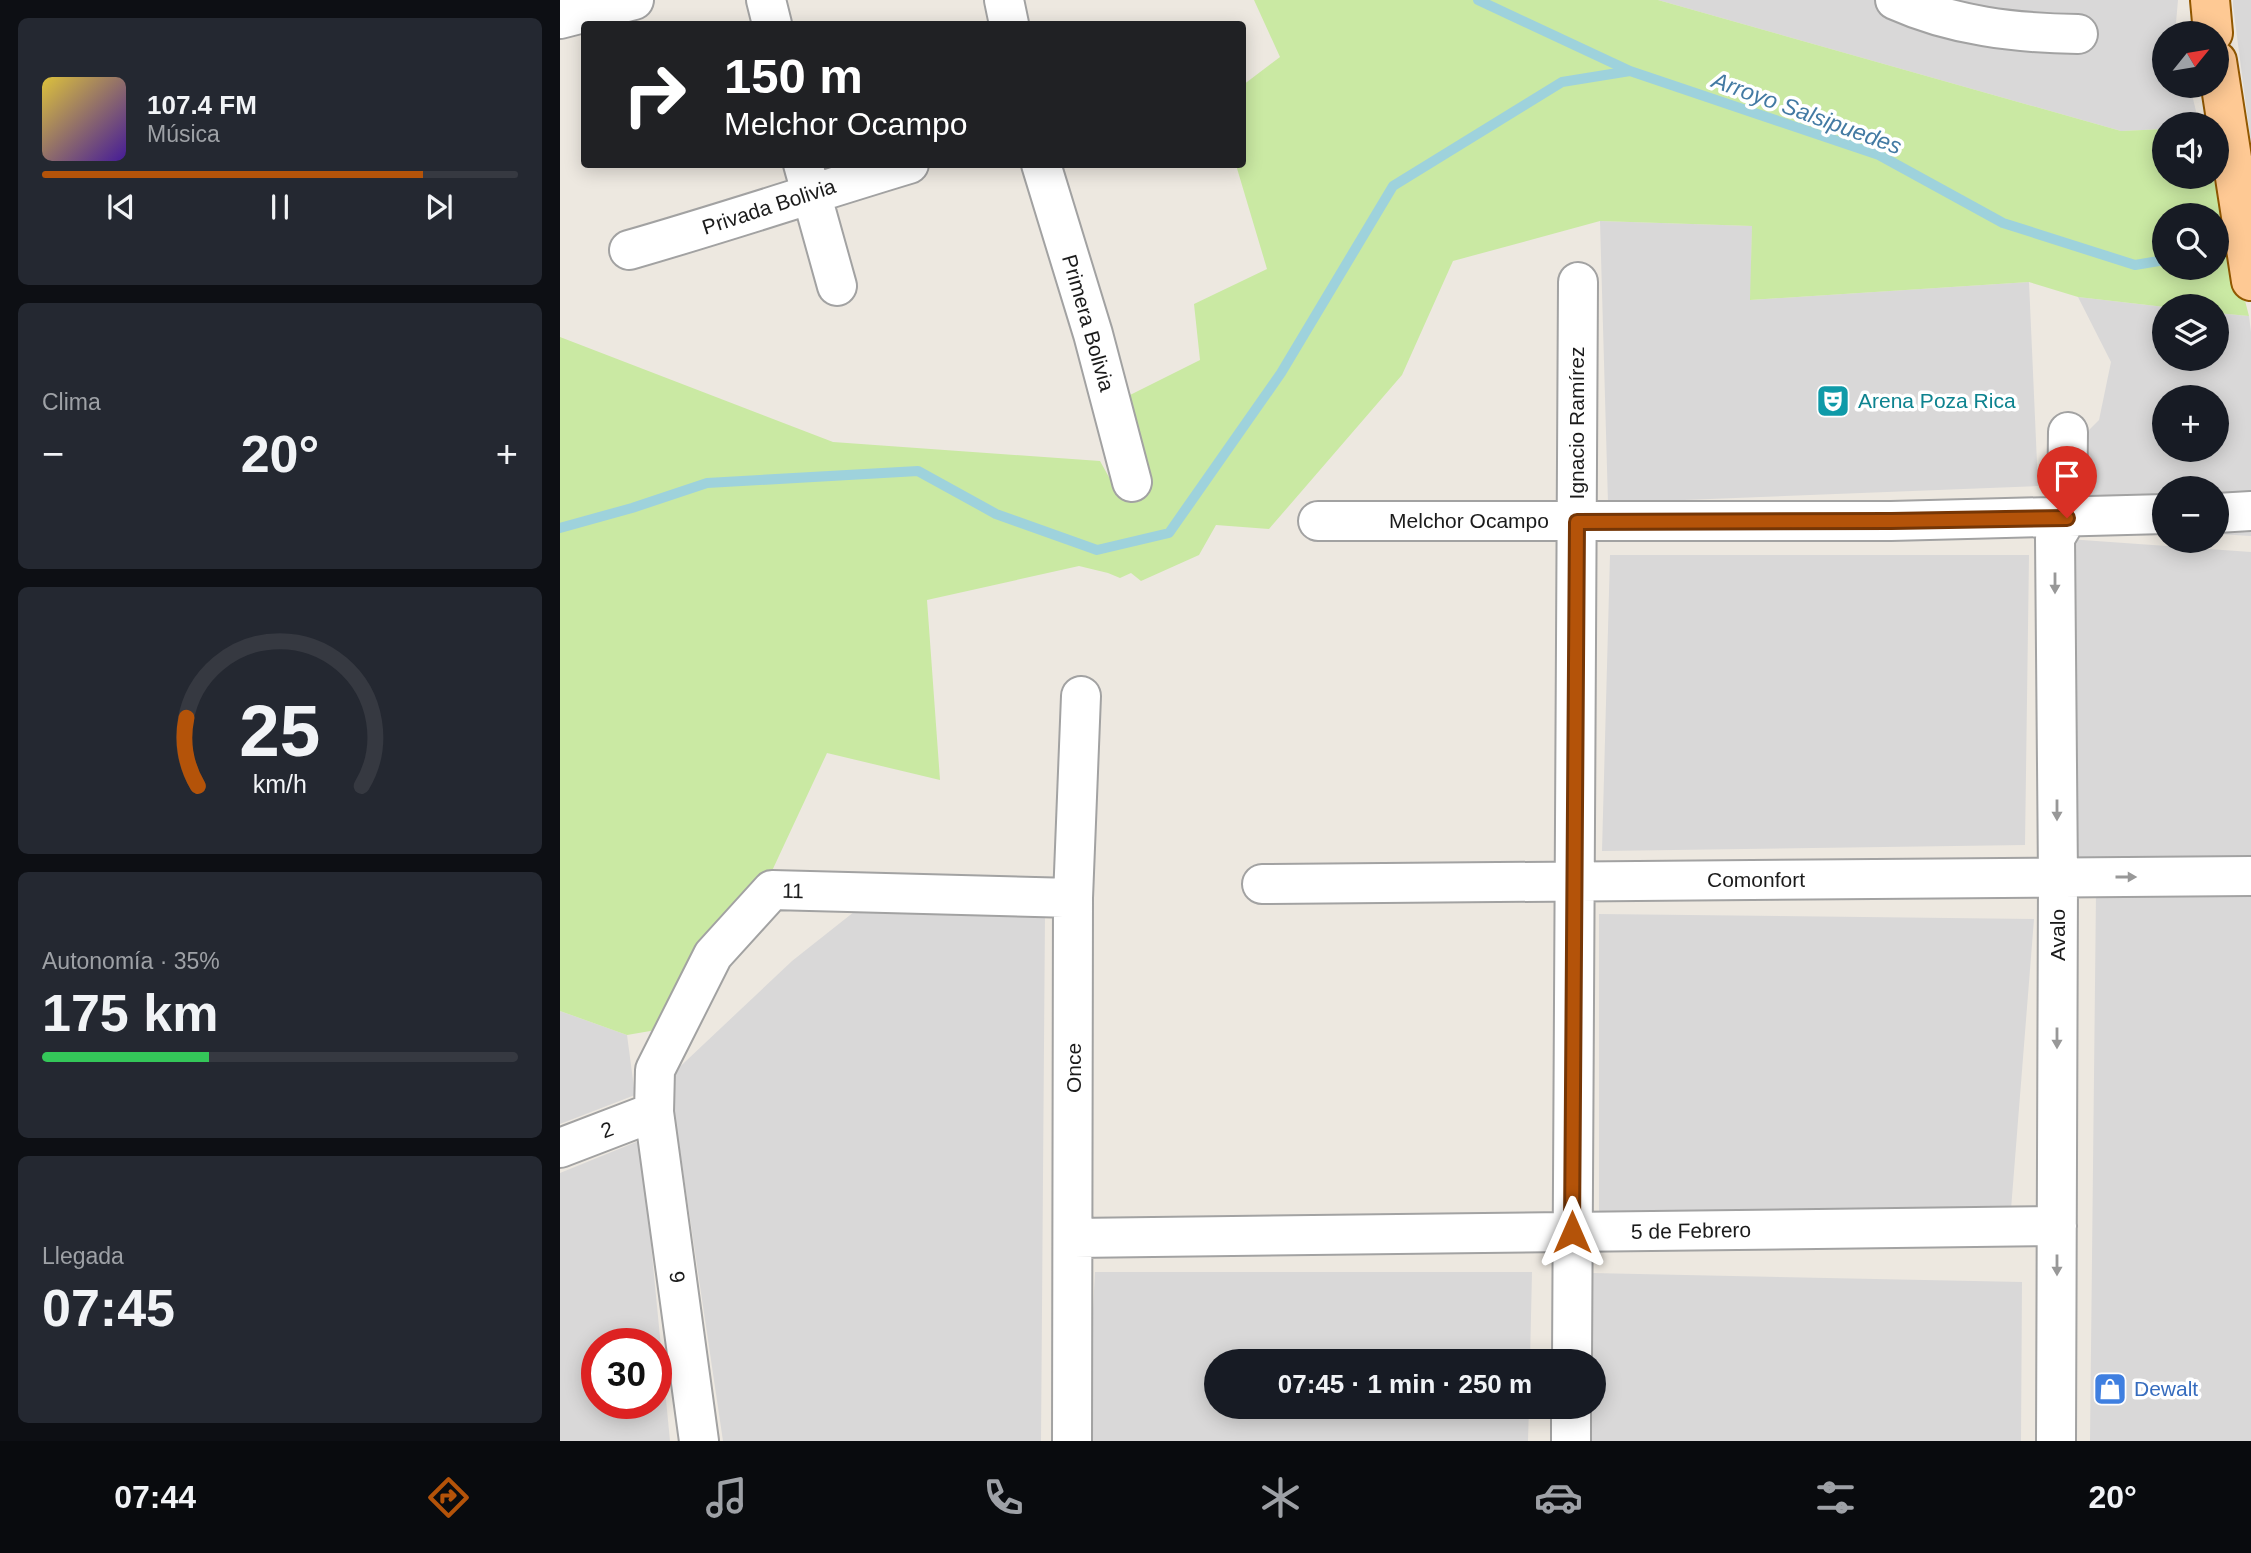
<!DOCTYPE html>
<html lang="es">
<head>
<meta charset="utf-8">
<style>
  :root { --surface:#171b24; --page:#242831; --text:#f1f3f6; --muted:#9ea1a6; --line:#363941; --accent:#b45309 }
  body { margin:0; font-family:Arial,sans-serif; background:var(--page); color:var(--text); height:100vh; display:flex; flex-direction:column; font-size:26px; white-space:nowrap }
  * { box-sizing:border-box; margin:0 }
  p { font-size:23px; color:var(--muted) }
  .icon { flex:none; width:38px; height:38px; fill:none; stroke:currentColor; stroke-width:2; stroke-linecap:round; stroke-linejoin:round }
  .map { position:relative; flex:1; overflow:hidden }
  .sheet { display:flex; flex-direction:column; gap:18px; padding:18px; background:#0d0f14; width:560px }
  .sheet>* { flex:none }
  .guide { position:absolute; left:21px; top:21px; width:665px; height:147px; border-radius:7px; box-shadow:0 4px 18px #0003; background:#202124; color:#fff; overflow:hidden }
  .needle { width:46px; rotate:60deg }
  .controls { position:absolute; left:1592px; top:21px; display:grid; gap:14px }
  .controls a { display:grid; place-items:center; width:77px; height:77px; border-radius:50%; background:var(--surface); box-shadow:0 4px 18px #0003; font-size:35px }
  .speed { position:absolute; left:21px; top:1328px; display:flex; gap:14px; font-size:35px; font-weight:700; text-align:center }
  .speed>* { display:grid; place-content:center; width:91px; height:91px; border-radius:50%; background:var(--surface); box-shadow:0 4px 18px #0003; line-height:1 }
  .speed .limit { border:10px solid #d22; background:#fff; color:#111 }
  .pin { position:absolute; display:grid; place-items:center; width:60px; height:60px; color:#fff; margin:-72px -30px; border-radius:50% 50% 50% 0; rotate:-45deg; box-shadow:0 0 7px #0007 }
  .pin .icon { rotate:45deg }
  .me { position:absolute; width:77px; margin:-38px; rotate:0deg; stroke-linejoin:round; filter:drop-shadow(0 0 5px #0008) }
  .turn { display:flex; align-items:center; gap:24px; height:147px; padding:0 28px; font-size:32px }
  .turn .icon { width:91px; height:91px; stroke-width:2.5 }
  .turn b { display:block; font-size:49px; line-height:60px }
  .big { font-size:52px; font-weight:600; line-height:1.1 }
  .sheet .widget { flex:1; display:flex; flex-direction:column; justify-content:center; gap:10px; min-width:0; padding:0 24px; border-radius:10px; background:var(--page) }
  .sheet .dial { align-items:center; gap:0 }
  .dial svg { height:182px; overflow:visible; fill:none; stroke:var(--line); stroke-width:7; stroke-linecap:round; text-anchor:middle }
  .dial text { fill:var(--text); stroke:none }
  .song { display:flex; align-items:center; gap:21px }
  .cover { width:84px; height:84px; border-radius:10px; background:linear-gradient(135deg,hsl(50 70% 55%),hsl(260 70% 35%)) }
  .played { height:7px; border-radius:4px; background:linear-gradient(90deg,var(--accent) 80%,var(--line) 80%) }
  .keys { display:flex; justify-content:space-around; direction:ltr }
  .heat { display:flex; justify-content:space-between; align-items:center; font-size:38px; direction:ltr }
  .charge { height:10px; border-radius:5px; background:linear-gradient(90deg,#34c759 35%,var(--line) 0) }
  .trip { position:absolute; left:644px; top:1349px; width:402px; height:70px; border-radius:35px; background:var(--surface); box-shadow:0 4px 18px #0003; font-weight:600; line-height:70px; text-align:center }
  .dock { display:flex; height:112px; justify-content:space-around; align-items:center; background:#090b0e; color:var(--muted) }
  .dock .icon { width:49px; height:49px }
  .dock .active { color:var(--accent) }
  .dock b { font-size:32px; color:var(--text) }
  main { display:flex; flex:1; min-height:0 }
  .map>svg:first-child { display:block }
  .residential { fill:#d9d8d8; fill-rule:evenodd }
  .grass { fill:#cae9a3; fill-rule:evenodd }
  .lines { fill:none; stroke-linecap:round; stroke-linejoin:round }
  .stream { stroke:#9ed2dc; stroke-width:10 }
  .minor-casing { stroke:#a2a2a2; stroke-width:42 }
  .major-casing { stroke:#925800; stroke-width:42 }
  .minor { stroke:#fff; stroke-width:38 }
  .major { stroke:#fec994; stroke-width:38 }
  .oneway { fill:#989898 }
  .route-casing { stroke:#753606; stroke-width:18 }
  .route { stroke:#b45309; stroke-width:12 }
  .labels { text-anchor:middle; stroke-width:7; stroke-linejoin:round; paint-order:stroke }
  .street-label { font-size:21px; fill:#1b1b1b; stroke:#fff }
  .culture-label { font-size:21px; fill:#0d838f; stroke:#fff; text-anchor:start }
  .shop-label { font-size:21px; fill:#366cbe; stroke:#fff; text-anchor:start }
  .water-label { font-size:23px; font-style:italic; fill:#437aa3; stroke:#fff }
</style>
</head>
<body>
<main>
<section class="sheet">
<div class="widget">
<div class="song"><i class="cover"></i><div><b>107.4 FM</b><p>Música</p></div></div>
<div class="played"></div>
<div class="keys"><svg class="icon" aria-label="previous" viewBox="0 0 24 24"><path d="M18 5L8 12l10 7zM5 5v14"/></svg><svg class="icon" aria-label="pause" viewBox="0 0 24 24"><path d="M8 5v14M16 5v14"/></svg><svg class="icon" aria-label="next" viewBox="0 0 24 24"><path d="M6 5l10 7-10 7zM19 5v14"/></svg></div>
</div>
<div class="widget"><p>Clima</p>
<div class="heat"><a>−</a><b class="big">20°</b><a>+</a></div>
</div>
<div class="widget dial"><svg viewBox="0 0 100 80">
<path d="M14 69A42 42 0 1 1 86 69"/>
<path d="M14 69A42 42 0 0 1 9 39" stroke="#b45309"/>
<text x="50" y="56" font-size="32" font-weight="700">25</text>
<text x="50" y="72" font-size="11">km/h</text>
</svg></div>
<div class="widget"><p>Autonomía · 35%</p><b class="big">175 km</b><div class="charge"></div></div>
<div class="widget"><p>Llegada</p><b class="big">07:45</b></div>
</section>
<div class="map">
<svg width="1691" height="1441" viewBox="0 0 1691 1441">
  <rect width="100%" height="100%" fill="#ede8e0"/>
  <!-- residential -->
  <path class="residential" d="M1098,0H1618L1616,23L1619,33H1605V86H1630L1639,124H1605V129L1561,131Z
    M1673,0H1691V144L1673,6Z
    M1040,221L1192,226L1191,300L1469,282L1478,486L1048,503Z
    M1518,297L1605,307V359H1657V313L1689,316L1691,332V536L1657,534V488H1605V531L1513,526L1523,436L1539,420L1551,362ZM1605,397H1657V450H1605Z
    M1508,539L1691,552V861L1515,864Z
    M1050,555H1469L1465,845L1042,851Z
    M1536,893L1691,896V1441H1530Z
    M304,904L485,914L481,1441H163L109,1077L232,961Z
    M1039,914L1474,919L1450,1222L1039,1219Z
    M0,1011L67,1035L75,1095L0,1124Z
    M81,1140L110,1441H0V1173ZM37,1344H96V1404H37Z
    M535,1272H972L970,1361L656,1362V1407H969L968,1441H526Z
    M1031,1273L1462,1282L1461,1441H1031V1407H1034V1362L1031,1361Z"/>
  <!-- grass -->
  <path class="grass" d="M694,0H1098L1561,131L1605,129V177H1653L1689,316L1657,313V306L1605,307L1518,297L1469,282L1190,300L1192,226L1040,221L893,261L842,375L709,529L656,525L639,555L581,581L571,573L560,578L548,573L519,566L367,600L380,780L267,753L211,873L137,1023L67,1035L0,1011V337L273,442L540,461L560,497L589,491L568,396L640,360L634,304L707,269L676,165L682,164L683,85L720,57ZM1605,215H1657V268H1605Z"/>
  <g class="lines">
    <!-- stream -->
    <path class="stream" d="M918,0L1070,71L1319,155L1443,223L1575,265L1605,260
      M1657,252L1677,249
      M0,528L72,508L147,483L358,471L436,514L537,550L609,533L721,373L833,186L1002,82L1070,71"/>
    <defs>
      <path id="minor" d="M206,0L212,24
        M444,0L449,24
        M1335,0C1393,26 1455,33 1518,34
        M0,19L74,0
        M243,164L277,286
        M481,164L533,334L572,482
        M69,250C163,223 256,192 349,164
        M1657,513L1691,511
        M758,521H1331L1605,514
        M702,884L1691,876
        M0,1148L94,1112
        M514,1238L1497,1226
        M1012,1362L1018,282
        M139,1441L94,1112L95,1070L153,955L212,890L513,898
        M512,1441L513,898L521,696
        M1011,1441V1407
        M1496,1441L1498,878L1495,538L1507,518L1508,432"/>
      <path id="major" d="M1650,0L1653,33
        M1657,61L1691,281"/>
    </defs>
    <!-- minor casing -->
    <use href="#minor" class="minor-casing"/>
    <!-- major casing -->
    <use href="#major" class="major-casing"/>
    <!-- minor -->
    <use href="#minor" class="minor"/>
    <!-- major -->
    <use href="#major" class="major"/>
  </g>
  <!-- one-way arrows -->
  <defs><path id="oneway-solid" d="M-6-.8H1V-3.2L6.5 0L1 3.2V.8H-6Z" transform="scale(1.75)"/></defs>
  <g class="oneway">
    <use href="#oneway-solid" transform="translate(1495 583) rotate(90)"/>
    <use href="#oneway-solid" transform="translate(1497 810) rotate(90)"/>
    <use href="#oneway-solid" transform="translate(1566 877)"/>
    <use href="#oneway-solid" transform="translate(1497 1038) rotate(90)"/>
    <use href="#oneway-solid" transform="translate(1497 1265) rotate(90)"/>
  </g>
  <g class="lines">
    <defs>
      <path id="route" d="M1012,1232L1017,522L1331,521L1507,518"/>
    </defs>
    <!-- route casing -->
    <use href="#route" class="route-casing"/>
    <!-- route -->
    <use href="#route" class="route"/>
  </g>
  <!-- icons -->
  <defs>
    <symbol id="theatre-square" viewBox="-11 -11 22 22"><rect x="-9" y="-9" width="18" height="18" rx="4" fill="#0f9aa8" stroke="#fff"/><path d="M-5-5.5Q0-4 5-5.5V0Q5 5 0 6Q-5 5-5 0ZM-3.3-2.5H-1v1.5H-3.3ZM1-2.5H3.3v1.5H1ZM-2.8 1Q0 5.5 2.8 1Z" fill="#fff"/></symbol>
    <symbol id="shop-square" viewBox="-11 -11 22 22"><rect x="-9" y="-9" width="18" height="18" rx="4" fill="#3f7fe0" stroke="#fff"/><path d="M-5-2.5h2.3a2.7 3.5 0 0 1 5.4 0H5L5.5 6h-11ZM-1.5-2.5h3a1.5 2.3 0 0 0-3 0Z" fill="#fff"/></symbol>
  </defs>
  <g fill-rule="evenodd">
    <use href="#theatre-square" x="1254" y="382" width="38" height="38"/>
    <use href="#shop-square" x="1531" y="1370" width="38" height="38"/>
  </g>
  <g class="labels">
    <!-- street labels -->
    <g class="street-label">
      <text transform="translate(209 207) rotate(-18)" y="7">Privada Bolivia</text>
      <text transform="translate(528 323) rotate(74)" y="7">Primera Bolivia</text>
      <text transform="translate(1017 423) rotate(-90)" y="7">Ignacio Ramírez</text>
      <text x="909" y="528">Melchor Ocampo</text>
      <text x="1196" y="887">Comonfort</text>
      <text transform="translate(233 891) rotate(1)" y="7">11</text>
      <text transform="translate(1498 935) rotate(-90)" y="7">Avalo</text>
      <text transform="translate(514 1068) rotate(-90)" y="7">Once</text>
      <text transform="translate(47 1130) rotate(-20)" y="7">2</text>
      <text transform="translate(1131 1231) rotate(-1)" y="7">5 de Febrero</text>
      <text transform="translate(117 1277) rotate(82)" y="7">9</text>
    </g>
    <!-- culture labels -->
    <g class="culture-label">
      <text x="1298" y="408">Arena Poza Rica</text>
    </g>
    <!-- shop labels -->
    <g class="shop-label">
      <text x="1574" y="1396">Dewalt</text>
    </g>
    <!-- water labels -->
    <g class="water-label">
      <text transform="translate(1247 113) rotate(20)" y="8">Arroyo Salsipuedes</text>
    </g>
  </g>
</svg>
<div class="controls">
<a><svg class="needle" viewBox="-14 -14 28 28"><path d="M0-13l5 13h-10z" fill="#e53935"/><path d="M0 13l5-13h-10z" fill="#9ea1a6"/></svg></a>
<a><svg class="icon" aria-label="sound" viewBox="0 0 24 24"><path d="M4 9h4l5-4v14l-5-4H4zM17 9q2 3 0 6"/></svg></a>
<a><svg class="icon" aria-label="search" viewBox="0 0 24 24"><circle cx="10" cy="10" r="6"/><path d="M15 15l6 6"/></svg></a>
<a><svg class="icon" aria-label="layers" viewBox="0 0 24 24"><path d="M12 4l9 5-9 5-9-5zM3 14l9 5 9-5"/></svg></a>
<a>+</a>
<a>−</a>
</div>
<div class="speed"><div class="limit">30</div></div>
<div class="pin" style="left:1507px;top:518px;background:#d93025"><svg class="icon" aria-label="arrive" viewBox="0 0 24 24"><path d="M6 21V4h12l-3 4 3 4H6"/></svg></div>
<svg class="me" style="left:1012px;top:1232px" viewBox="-20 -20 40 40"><path d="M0-17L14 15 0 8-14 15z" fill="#b45309" stroke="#fff" stroke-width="4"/></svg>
<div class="trip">07:45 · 1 min · 250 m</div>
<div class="guide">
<div class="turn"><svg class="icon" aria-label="right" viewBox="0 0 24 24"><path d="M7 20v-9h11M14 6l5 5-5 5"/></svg><div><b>150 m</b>Melchor Ocampo</div></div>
</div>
</div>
</main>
<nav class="dock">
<b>07:44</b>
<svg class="icon active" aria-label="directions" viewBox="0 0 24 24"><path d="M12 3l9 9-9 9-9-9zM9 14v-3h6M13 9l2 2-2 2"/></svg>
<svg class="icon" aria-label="music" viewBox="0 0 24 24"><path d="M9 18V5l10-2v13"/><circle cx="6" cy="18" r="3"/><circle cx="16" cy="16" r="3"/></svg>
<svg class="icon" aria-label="phone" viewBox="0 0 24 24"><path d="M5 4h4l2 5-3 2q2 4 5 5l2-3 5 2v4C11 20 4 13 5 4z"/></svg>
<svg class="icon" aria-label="climate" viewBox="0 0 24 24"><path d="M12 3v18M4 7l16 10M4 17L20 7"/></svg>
<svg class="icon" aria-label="car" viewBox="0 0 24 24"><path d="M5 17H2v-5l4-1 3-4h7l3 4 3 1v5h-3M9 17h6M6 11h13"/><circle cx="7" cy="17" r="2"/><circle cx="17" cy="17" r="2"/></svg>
<svg class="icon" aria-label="filters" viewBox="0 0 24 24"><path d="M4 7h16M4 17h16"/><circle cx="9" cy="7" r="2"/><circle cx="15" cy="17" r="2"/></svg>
<b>20°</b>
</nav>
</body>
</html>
